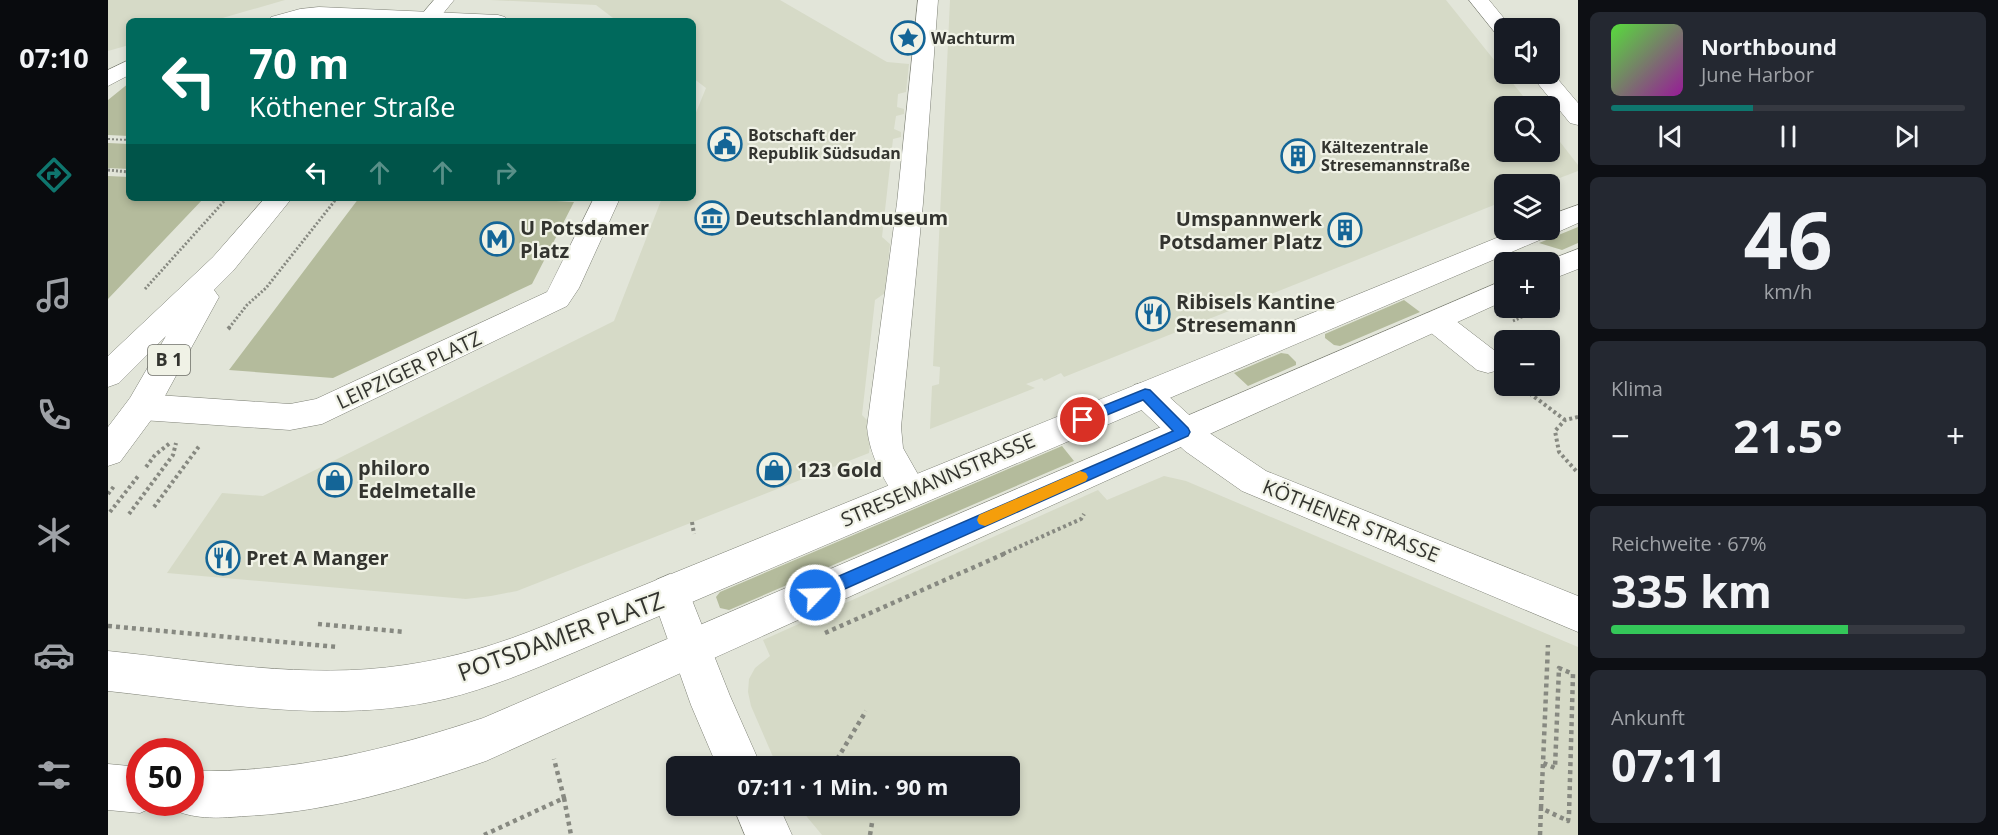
<!DOCTYPE html>
<html lang="de">
<head>
<meta charset="utf-8">
<style>
  :root { --surface:#171b24; --page:#242831; --text:#f1f3f6; --muted:#9ea1a6; --line:#363941; --accent:#0f766e }
  body { margin:0; font-family:"Open Sans",sans-serif; background:var(--page); color:var(--text); height:100vh; display:flex; flex-direction:column; font-size:22px; white-space:nowrap }
  * { box-sizing:border-box; margin:0 }
  p { font-size:20px; color:var(--muted) }
  .icon { flex:none; width:33px; height:33px; fill:none; stroke:currentColor; stroke-width:2; stroke-linecap:round; stroke-linejoin:round }
  .map { position:relative; flex:1; overflow:hidden }
  .details { display:flex; flex-direction:column; gap:12px; padding:12px; background:#0d0f14; width:420px }
  .details>* { flex:none }
  .guide { position:absolute; left:18px; top:18px; width:570px; height:183px; border-radius:9px; box-shadow:0 3px 9px #0003; background:#00695c; color:#fff; overflow:hidden }
  .tools { position:absolute; left:1386px; top:18px; display:grid; gap:12px }
  .tools a { display:grid; place-items:center; width:66px; height:66px; border-radius:9px; background:var(--surface); box-shadow:0 3px 9px #0003; font-size:30px }
  .speed { position:absolute; left:18px; top:738px; display:flex; gap:12px; font-size:30px; font-weight:700; text-align:center }
  .speed>* { display:grid; place-content:center; width:78px; height:78px; border-radius:50%; background:var(--surface); box-shadow:0 3px 9px #0003; line-height:1 }
  .speed .limit { border:9px solid #d22; background:#fff; color:#111 }
  .pin { position:absolute; display:grid; place-items:center; width:51px; height:51px; color:#fff; margin:-26px; border:3px solid #fff; border-radius:50%; box-shadow:0 2px 6px #0007 }
  .me { position:absolute; width:66px; margin:-33px; rotate:66deg; stroke-linejoin:round; filter:drop-shadow(0 0 4px #0008) }
  .turn { display:flex; align-items:center; gap:21px; height:126px; padding:0 24px; font-size:27px }
  .turn .icon { width:78px; height:78px; stroke-width:2.5 }
  .turn b { display:block; font-size:42px; line-height:51px }
  .lanes { display:flex; align-items:center; height:57px; padding:0 24px; background:#0003; justify-content:center; gap:30px; direction:ltr }
  .lanes .off { opacity:.35 }
  .big { font-size:45px; font-weight:700; line-height:1.1 }
  .details .card { flex:1; display:flex; flex-direction:column; justify-content:center; gap:9px; min-width:0; padding:0 21px; border-radius:9px; background:var(--page) }
  .details .dial { align-items:center; gap:0 }
  .dial b { font-size:78px; line-height:1 }
  .song { display:flex; align-items:center; gap:18px }
  .cover { width:72px; height:72px; border-radius:9px; background:linear-gradient(135deg,hsl(110 70% 55%),hsl(300 70% 35%)) }
  .played { height:6px; border-radius:3px; background:linear-gradient(90deg,var(--accent) 40%,var(--line) 40%) }
  .keys { display:flex; justify-content:space-around; direction:ltr }
  .heat { display:flex; justify-content:space-between; align-items:center; font-size:33px; direction:ltr }
  .charge { height:9px; border-radius:4px; background:linear-gradient(90deg,#34c759 67%,var(--line) 0) }
  .trip { position:absolute; left:558px; top:756px; width:354px; height:60px; border-radius:9px; background:var(--surface); box-shadow:0 3px 9px #0003; font-weight:700; line-height:60px; text-align:center }
  main { display:flex; flex:1; min-height:0 }
  .dock { display:flex; flex-direction:column; width:108px; justify-content:space-around; align-items:center; background:#090b0e; color:var(--muted) }
  .dock .icon { width:42px; height:42px }
  .dock .current { color:var(--accent) }
  .dock b { font-size:27px; color:var(--text) }
  .map>svg:first-child { display:block }
  .built { fill:#d6dac7 }
  .green { fill:#b4bb9c }
  .lines { fill:none; stroke-linecap:round; stroke-linejoin:round }
  .minor-casing { stroke:#7e8176; stroke-width:1 }
  .major-casing { stroke:#7e8176; stroke-width:1 }
  .path-far3 { stroke:#878981; stroke-width:2; stroke-dasharray:2 2; stroke-linecap:butt }
  .path-far2 { stroke:#878981; stroke-width:3; stroke-dasharray:2 2; stroke-linecap:butt }
  .path-far1 { stroke:#878981; stroke-width:4; stroke-dasharray:3 3; stroke-linecap:butt }
  .path { stroke:#878981; stroke-width:4.5; stroke-dasharray:4 4; stroke-linecap:butt }
  .minor { fill:#fff; fill-rule:evenodd }
  .major { fill:#fff; fill-rule:evenodd }
  .route { fill:#1a73e8; stroke:#114b97; stroke-width:1.5 }
  .slow { fill:#f59e0b }
  .labels { text-anchor:middle; stroke-width:4.5; stroke-linejoin:round; paint-order:stroke }
  .far-poi-label { font-size:16px; font-weight:bold; fill:#33342f; stroke:#f0f2e6; text-anchor:start }
  .shield { fill:#f0f2e6; stroke:#6c6d66; stroke-width:1.5 }
  .shield-label { font-size:18px; font-weight:bold; fill:#33342f }
  .poi-label { font-size:20px; font-weight:bold; fill:#33342f; stroke:#f0f2e6; text-anchor:start }
  .street-label { font-size:20px; fill:#33342f; stroke:#f0f2e6 }
  .near-street-label { font-size:24px; fill:#33342f; stroke:#f0f2e6 }
</style>
</head>
<body>
<main>
<nav class="dock">
<b>07:10</b>
<svg class="icon current" aria-label="directions" viewBox="0 0 24 24"><path d="M12 3l9 9-9 9-9-9zM9 14v-3h6M13 9l2 2-2 2"/></svg>
<svg class="icon" aria-label="music" viewBox="0 0 24 24"><path d="M9 18V5l10-2v13"/><circle cx="6" cy="18" r="3"/><circle cx="16" cy="16" r="3"/></svg>
<svg class="icon" aria-label="phone" viewBox="0 0 24 24"><path d="M5 4h4l2 5-3 2q2 4 5 5l2-3 5 2v4C11 20 4 13 5 4z"/></svg>
<svg class="icon" aria-label="climate" viewBox="0 0 24 24"><path d="M12 3v18M4 7l16 10M4 17L20 7"/></svg>
<svg class="icon" aria-label="car" viewBox="0 0 24 24"><path d="M5 17H2v-5l4-1 3-4h7l3 4 3 1v5h-3M9 17h6M6 11h13"/><circle cx="7" cy="17" r="2"/><circle cx="17" cy="17" r="2"/></svg>
<svg class="icon" aria-label="filters" viewBox="0 0 24 24"><path d="M4 7h16M4 17h16"/><circle cx="9" cy="7" r="2"/><circle cx="15" cy="17" r="2"/></svg>
</nav>
<div class="map">
<svg width="1470" height="835" viewBox="0 0 1470 835">
  <rect width="100%" height="100%" fill="#e2e5d9"/>
  <!-- built -->
  <path class="built" d="M0,0H177L104,21H21V45L0,51Z
    M382,0H672L779,62L801,64L798,92L790,94L789,107L796,109V114L788,116L786,129L793,132V137L785,139L774,237L782,244L777,293L767,300L754,415L764,425L761,453L409,591L383,596L358,599L59,573L114,493L155,496L506,321L554,198H585V120L598,88L585,78V21H509L488,5Z
    M842,0H1338L1423,106H1396V152H1442V129L1470,165V171L1436,184H1396V201L956,377L953,373L936,381L934,378L918,384L927,388L822,429L824,386L831,384L832,367L825,366Z
    M1056,476L1078,481L1470,647V835H714L690,806H902V766H669L643,706L640,692L641,679L647,668L662,656L655,640L990,490L999,500Z"/>
  <!-- green -->
  <path class="green" d="M21,83V136L0,135V100Z
    M0,143L21,144V169L0,168Z
    M0,176L21,177V198H96L0,299Z
    M251,198H397L466,202L424,284L225,378L121,370Z
    M1470,227V243L1454,250L1431,243Z
    M1296,300L1312,312L1232,346L1226,345L1217,338V334Z
    M1173,353L1180,354L1188,362V365L1140,386L1126,373Z
    M954,446L966,461L621,610L612,608L608,597L612,592Z"/>
  <g class="lines">
    <defs>
      <path id="minor" d="M810,0H830L815,203L793,427L795,448L820,492L815,502L802,507L789,502C775,475 762,458 759,427L789,203Z
        M1361,0H1381L1404,28H1396V37L1389,35Z
        M211,7L390,15L397,17L400,21L211,19L160,21L163,17L192,9Z
        M21,60V75L0,86V70Z
        M1442,70L1470,103V125L1462,123L1422,74H1442Z
        M486,198H512L471,288L459,306L214,424L182,430L34,420L22,416L18,407L22,398L34,394L182,404L208,399L439,292Z
        M1328,311L1339,314L1391,354L1396,362L1391,370L1380,373L1369,370L1317,328L1313,321L1317,314Z
        M1037,382L1048,385L1100,432L1158,471L1470,596V632L1134,491L1077,451L1026,403L1021,394L1026,385Z
        M562,574L576,580L622,696L653,766H609L583,705L543,592L548,580Z
        M625,806H671L684,835H637Z"/>
      <path id="major" d="M326,0H346L329,21H308Z
        M157,198H184L125,271L106,290L111,297L46,416L12,462L0,466V427L22,398L58,336L11,383L0,387V356L105,257Z
        M1470,205V223L1441,236L467,652C424,670 382,688 337,699C227,725 111,703 0,691V651C97,661 199,680 297,665C346,658 392,644 438,625L1408,230H1442V215Z
        M1470,249V269L1442,280V262H1436Z
        M1396,280V301L378,761C300,788 221,812 138,816C113,818 89,820 66,810L63,802H82V771C184,773 279,750 375,718Z
        M0,764L32,767V802H49L48,806L32,813L0,810Z"/>
    </defs>
    <!-- minor casing -->
    <use href="#minor" class="minor-casing"/>
    <!-- major casing -->
    <use href="#major" class="major-casing"/>
    <!-- path-far3 -->
    <path class="path-far3" d="M0,139L21,140"/>
    <!-- path-far2 -->
    <path class="path-far2" d="M0,170L21,172
      M455,198L464,199
      M37,289L119,198
      M1405,321L1434,308
      M121,328L139,305L158,288L229,198"/>
    <!-- path-far1 -->
    <path class="path-far1" d="M120,329L122,327
      M1412,386L1457,420
      M1470,417L1457,420L1447,431L1451,452L1470,473
      M38,467L47,455L62,443
      M0,494L7,485
      M46,507L92,445
      M2,512L31,475
      M21,514L65,455L68,443
      M584,522L586,534
      M895,554L973,519L976,514"/>
    <!-- path -->
    <path class="path" d="M210,624L297,632
      M0,626L230,647
      M717,633L898,553
      M725,766L758,711
      M456,798L463,835
      M1433,808L1435,763
      M697,814L702,806
      M376,835L456,798L446,759
      M762,835L764,823
      M1432,835L1433,808L1460,821L1461,814L1465,674L1451,668L1447,768L1435,763L1440,645"/>
    <!-- minor -->
    <use href="#minor" class="minor"/>
    <!-- major -->
    <use href="#major" class="major"/>
  </g>
  <!-- route -->
  <path class="route" d="M1037,389L1042,390L1080,428L1082,432L1080,436L712,600L707,602L701,600L699,595L701,589L1065,431L1035,400L975,425L968,420L970,416Z"/>
  <!-- slow -->
  <path class="slow" d="M972,471L978,473L980,477L978,481L882,524L877,526L871,524L869,520L871,515Z"/>
  <!-- icons -->
  <defs>
    <symbol id="sight-ring" viewBox="-11 -11 22 22"><circle r="9.5" fill="#f0f2e6" stroke="#146597" stroke-width="1.5"/><path d="M0-6L1.8-2.2L6-1.7L2.9 1.2L3.7 5.4L0 3.3L-3.7 5.4L-2.9 1.2L-6-1.7L-1.8-2.2Z" fill="#146597"/></symbol>
    <symbol id="civic-ring" viewBox="-11 -11 22 22"><circle r="9.5" fill="#f0f2e6" stroke="#146597" stroke-width="1.5"/><path d="M-.6-6.5H3V-4.5H.6V-3L4-1V1h2V6H-6V1h2V-1L-.6-3ZM-1.2 2.5V6h2.4V2.5Z" fill="#146597"/></symbol>
    <symbol id="building-ring" viewBox="-11 -11 22 22"><circle r="9.5" fill="#f0f2e6" stroke="#146597" stroke-width="1.5"/><path d="M-4-6H4V6H1V3H-1V6H-4ZM-2.5-4.3h1.7v1.8h-1.7ZM.8-4.3h1.7v1.8H.8ZM-2.5-1h1.7V.8h-1.7ZM.8-1h1.7V.8H.8Z" fill="#146597"/></symbol>
    <symbol id="museum-ring" viewBox="-11 -11 22 22"><circle r="9.5" fill="#f0f2e6" stroke="#146597" stroke-width="1.5"/><path d="M0-6L6-3V-2H-6V-3ZM-5-1h2V3h-2ZM-1-1h2V3h-2ZM3-1h2V3H3ZM-6 4H6V6H-6Z" fill="#146597"/></symbol>
    <symbol id="metro-ring" viewBox="-11 -11 22 22"><circle r="9.5" fill="#f0f2e6" stroke="#146597" stroke-width="1.5"/><path d="M-5.5 5V-5H-3L0 0L3-5H5.5V5H3V-.5L0 4L-3-.5V5Z" fill="#146597"/></symbol>
    <symbol id="restaurant-ring" viewBox="-11 -11 22 22"><circle r="9.5" fill="#f0f2e6" stroke="#146597" stroke-width="1.5"/><path d="M-5-6h1v4h1v-4h1v4h1v-4h1v5L-1.5 .5V6h-2V.5L-5-1ZM5-6V6H3V1.5H1.5Q1.5-4 5-6Z" fill="#146597"/></symbol>
    <symbol id="shop-ring" viewBox="-11 -11 22 22"><circle r="9.5" fill="#f0f2e6" stroke="#146597" stroke-width="1.5"/><path d="M-5-2.5h2.3a2.7 3.5 0 0 1 5.4 0H5L5.5 6h-11ZM-1.5-2.5h3a1.5 2.3 0 0 0-3 0Z" fill="#146597"/></symbol>
  </defs>
  <g fill-rule="evenodd">
    <use href="#sight-ring" x="781" y="19" width="38" height="38"/>
    <use href="#civic-ring" x="598" y="125" width="38" height="38"/>
    <use href="#building-ring" x="1171" y="137" width="38" height="38"/>
    <use href="#museum-ring" x="585" y="199" width="38" height="38"/>
    <use href="#building-ring" x="1218" y="211" width="38" height="38"/>
    <use href="#metro-ring" x="370" y="220" width="38" height="38"/>
    <use href="#restaurant-ring" x="1026" y="295" width="38" height="38"/>
    <use href="#shop-ring" x="647" y="451" width="38" height="38"/>
    <use href="#shop-ring" x="208" y="461" width="38" height="38"/>
    <use href="#restaurant-ring" x="96" y="539" width="38" height="38"/>
  </g>
  <g class="labels">
    <!-- far-poi labels -->
    <g class="far-poi-label">
      <text x="823" y="44">Wachturm</text>
      <text x="640" y="141">Botschaft der<tspan x="640" dy="18">Republik Südsudan</tspan></text>
      <text x="1213" y="153">Kältezentrale<tspan x="1213" dy="18">Stresemannstraße</tspan></text>
    </g>
    <!-- shield labels -->
    <rect class="shield" x="40" y="345" width="42" height="30" rx="4.5"/>
    <g class="shield-label">
      <text x="61" y="366">B 1</text>
    </g>
    <!-- poi labels -->
    <g class="poi-label">
      <text x="627" y="225">Deutschlandmuseum</text>
      <text x="1214" y="226" text-anchor="end">Umspannwerk<tspan x="1214" dy="23">Potsdamer Platz</tspan></text>
      <text x="412" y="235">U Potsdamer<tspan x="412" dy="23">Platz</tspan></text>
      <text x="1068" y="309">Ribisels Kantine<tspan x="1068" dy="23">Stresemann</tspan></text>
      <text x="250" y="475">philoro<tspan x="250" dy="23">Edelmetalle</tspan></text>
      <text x="689" y="477">123 Gold</text>
      <text x="138" y="565">Pret A Manger</text>
    </g>
    <!-- street labels -->
    <g class="street-label">
      <text transform="translate(301 370) rotate(-25)" y="7">LEIPZIGER PLATZ</text>
      <text transform="translate(830 480) rotate(-23)" y="7">STRESEMANNSTRASSE</text>
      <text transform="translate(1243 521) rotate(22)" y="7">KÖTHENER STRASSE</text>
    </g>
    <!-- near-street labels -->
    <g class="near-street-label">
      <text transform="translate(453 637) rotate(-20)" y="8">POTSDAMER PLATZ</text>
    </g>
  </g>
</svg>
<div class="tools">
<a><svg class="icon" aria-label="sound" viewBox="0 0 24 24"><path d="M4 9h4l5-4v14l-5-4H4zM17 9q2 3 0 6"/></svg></a>
<a><svg class="icon" aria-label="search" viewBox="0 0 24 24"><circle cx="10" cy="10" r="6"/><path d="M15 15l6 6"/></svg></a>
<a><svg class="icon" aria-label="layers" viewBox="0 0 24 24"><path d="M12 4l9 5-9 5-9-5zM3 14l9 5 9-5"/></svg></a>
<a>+</a>
<a>−</a>
</div>
<div class="speed"><div class="limit">50</div></div>
<div class="pin" style="left:975px;top:420px;background:#d93025"><svg class="icon" aria-label="arrive" viewBox="0 0 24 24"><path d="M6 21V4h12l-3 4 3 4H6"/></svg></div>
<svg class="me" style="left:707px;top:595px" viewBox="-20 -20 40 40"><circle r="17" fill="#1a73e8" stroke="#fff" stroke-width="3"/><path d="M0-11L8 9 0 5-8 9z" fill="#fff"/></svg>
<div class="trip">07:11 · 1 Min. · 90 m</div>
<div class="guide">
<div class="turn"><svg class="icon" aria-label="left" viewBox="0 0 24 24"><path d="M17 20v-9H6M10 6l-5 5 5 5"/></svg><div><b>70 m</b>Köthener Straße</div></div>
<div class="lanes"><svg class="icon" aria-label="left" viewBox="0 0 24 24"><path d="M17 20v-9H6M10 6l-5 5 5 5"/></svg><svg class="icon off" aria-label="ahead" viewBox="0 0 24 24"><path d="M12 20V5M6 11l6-6 6 6"/></svg><svg class="icon off" aria-label="ahead" viewBox="0 0 24 24"><path d="M12 20V5M6 11l6-6 6 6"/></svg><svg class="icon off" aria-label="right" viewBox="0 0 24 24"><path d="M7 20v-9h11M14 6l5 5-5 5"/></svg></div>
</div>
</div>
<section class="details">
<div class="card">
<div class="song"><i class="cover"></i><div><b>Northbound</b><p>June Harbor</p></div></div>
<div class="played"></div>
<div class="keys"><svg class="icon" aria-label="previous" viewBox="0 0 24 24"><path d="M18 5L8 12l10 7zM5 5v14"/></svg><svg class="icon" aria-label="pause" viewBox="0 0 24 24"><path d="M8 5v14M16 5v14"/></svg><svg class="icon" aria-label="next" viewBox="0 0 24 24"><path d="M6 5l10 7-10 7zM19 5v14"/></svg></div>
</div>
<div class="card dial"><b>46</b><p>km/h</p></div>
<div class="card"><p>Klima</p>
<div class="heat"><a>−</a><b class="big">21.5°</b><a>+</a></div>
</div>
<div class="card"><p>Reichweite · 67%</p><b class="big">335 km</b><div class="charge"></div></div>
<div class="card"><p>Ankunft</p><b class="big">07:11</b></div>
</section>
</main>
</body>
</html>
